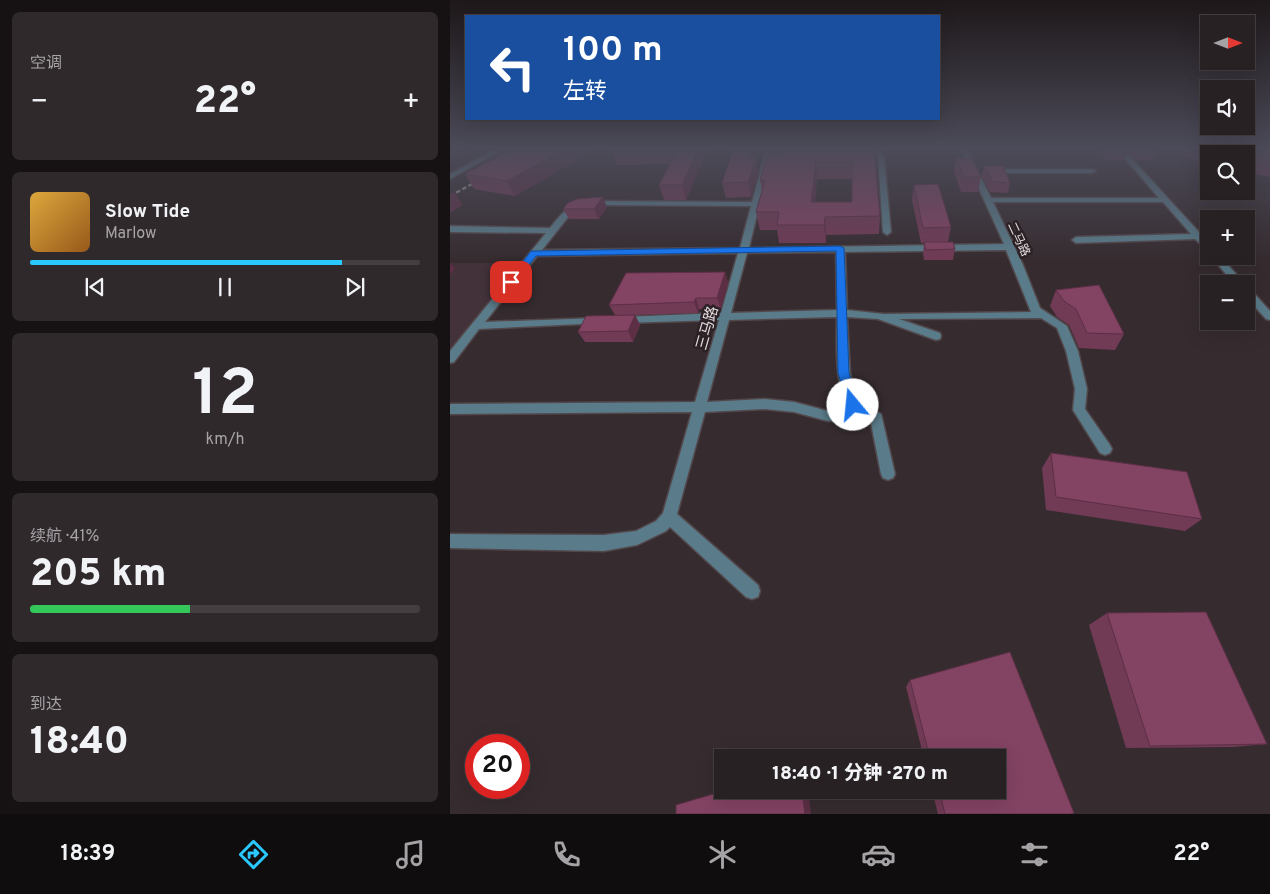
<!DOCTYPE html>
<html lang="zh">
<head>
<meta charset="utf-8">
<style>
  :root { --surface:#282124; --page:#30292c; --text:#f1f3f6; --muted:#a5a3a6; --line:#443e41; --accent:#29c8ff }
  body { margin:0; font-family:Overpass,"Noto Sans SC",sans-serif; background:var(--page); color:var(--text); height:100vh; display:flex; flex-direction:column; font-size:19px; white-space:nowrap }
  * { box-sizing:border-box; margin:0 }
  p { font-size:16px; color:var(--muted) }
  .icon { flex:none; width:28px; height:28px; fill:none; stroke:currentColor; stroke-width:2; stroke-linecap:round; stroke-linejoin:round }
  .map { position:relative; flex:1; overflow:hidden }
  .panel { display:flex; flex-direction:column; gap:12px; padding:12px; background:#161214; width:450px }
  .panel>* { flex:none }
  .hud { position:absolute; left:15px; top:15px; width:475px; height:105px; border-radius:0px; box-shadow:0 5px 20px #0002,0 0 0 1px var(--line); background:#1a4fa0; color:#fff; overflow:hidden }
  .needle { width:32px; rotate:90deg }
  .controls { position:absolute; left:750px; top:15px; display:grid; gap:10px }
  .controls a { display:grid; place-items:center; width:55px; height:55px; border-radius:0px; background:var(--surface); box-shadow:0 5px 20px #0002,0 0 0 1px var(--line); font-size:25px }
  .speed { position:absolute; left:15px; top:734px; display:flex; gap:10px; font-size:25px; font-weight:700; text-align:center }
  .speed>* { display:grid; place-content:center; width:65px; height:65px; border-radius:50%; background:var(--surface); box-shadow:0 5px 20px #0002,0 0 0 1px var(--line); line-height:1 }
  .speed .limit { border:8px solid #d22; background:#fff; color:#111 }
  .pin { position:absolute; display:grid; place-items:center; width:42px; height:42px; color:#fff; margin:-21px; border-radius:10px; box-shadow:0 2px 8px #0006 }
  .me { position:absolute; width:55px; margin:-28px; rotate:343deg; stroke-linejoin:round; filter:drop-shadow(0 0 4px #0008) }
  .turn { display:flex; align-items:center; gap:18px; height:105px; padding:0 15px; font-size:22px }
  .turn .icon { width:65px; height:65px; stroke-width:2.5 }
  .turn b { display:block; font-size:35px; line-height:42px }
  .big { font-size:38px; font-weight:800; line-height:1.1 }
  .panel .tile { flex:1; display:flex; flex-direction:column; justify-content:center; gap:8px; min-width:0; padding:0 18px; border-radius:8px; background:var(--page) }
  .panel .dial { align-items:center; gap:0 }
  .dial b { font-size:65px; line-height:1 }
  .song { display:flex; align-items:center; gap:15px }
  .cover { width:60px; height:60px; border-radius:8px; background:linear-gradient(135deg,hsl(40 70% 55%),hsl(30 70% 35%)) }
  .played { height:5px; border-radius:2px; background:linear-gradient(90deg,var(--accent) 80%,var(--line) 80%) }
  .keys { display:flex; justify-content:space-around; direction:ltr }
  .heat { display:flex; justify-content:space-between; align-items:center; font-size:28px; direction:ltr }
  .charge { height:8px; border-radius:4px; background:linear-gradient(90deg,#34c759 41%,var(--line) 0) }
  .trip { position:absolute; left:264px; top:749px; width:292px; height:50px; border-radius:0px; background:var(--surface); box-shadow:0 5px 20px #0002,0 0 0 1px var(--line); font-weight:800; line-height:50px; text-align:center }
  .dock { display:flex; height:80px; justify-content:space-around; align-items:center; background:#100d0e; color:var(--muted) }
  .dock .icon { width:35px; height:35px }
  .dock .on { color:var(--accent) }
  .dock b { font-size:22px; color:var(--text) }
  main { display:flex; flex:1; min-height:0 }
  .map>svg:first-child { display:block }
  .built { fill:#43323a }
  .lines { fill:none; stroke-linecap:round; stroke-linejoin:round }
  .highway-tunnel { stroke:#50474a; stroke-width:9; stroke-dasharray:9 4.5; stroke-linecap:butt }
  .minor-casing { stroke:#52484c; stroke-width:3 }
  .minor { fill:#5a7b89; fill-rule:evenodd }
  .rail { stroke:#a29a9d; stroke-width:2.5; stroke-dasharray:4.5 2.5; stroke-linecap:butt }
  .wall { fill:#713a55; fill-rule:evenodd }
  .shaded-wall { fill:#5c2f45 }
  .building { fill:#834363; stroke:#5c2f45; fill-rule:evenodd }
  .route { fill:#1a73e8; stroke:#114b97 }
  .labels { text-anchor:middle; stroke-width:5; stroke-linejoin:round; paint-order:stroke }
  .far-street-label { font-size:12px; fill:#e4dde0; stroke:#2c2226 }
  .street-label { font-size:15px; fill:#e4dde0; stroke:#2c2226 }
</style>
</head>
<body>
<main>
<section class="panel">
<div class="tile"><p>空调</p>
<div class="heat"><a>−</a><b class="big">22°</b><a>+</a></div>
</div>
<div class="tile">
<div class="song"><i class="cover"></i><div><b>Slow Tide</b><p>Marlow</p></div></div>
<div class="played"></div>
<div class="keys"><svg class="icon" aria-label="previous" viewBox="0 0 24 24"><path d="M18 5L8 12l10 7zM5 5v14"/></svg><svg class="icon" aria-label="pause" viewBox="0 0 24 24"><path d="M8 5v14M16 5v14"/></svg><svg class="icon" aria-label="next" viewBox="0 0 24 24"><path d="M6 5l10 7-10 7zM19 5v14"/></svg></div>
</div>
<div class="tile dial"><b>12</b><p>km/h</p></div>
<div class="tile"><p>续航 · 41%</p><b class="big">205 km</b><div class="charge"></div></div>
<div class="tile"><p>到达</p><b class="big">18:40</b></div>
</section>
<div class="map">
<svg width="820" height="814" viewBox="0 0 820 814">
  <rect width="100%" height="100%" fill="#362c30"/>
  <!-- built -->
  <path class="built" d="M0,263H71L0,349Z"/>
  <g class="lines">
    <!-- highway-tunnel -->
    <path class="highway-tunnel" d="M0,154L17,147"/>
    <defs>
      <path id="minor" d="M50,147H57L0,179V174Z
        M317,147H323L299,248L554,244L510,147H516L541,198H709L665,147H671L759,243V252L745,239L626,243L622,240L626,237L741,234L713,202H543L573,265L590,308L617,326L628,351L637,389L635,409L660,445L662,449L660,453L655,455L650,453L623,410L625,389L616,351L607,328L591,318L449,319L490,333L491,336L490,339L486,340L428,319L397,317L400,373L408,402L431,414L432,418L445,474L443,478L438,480L433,478L431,474L421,423L378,421L344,412L315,409L255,412L227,514L308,585L310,591L308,597L302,599L296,597L220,527L216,531L187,545L154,551L0,548V534L154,535L186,531L206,521L213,513L242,412L0,414V404L245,402L269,320L172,323L167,320L172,317L271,313L288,253L87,256L35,322L149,318L153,319L154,321L153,323L29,329L4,362L0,363V351L96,233L0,232V226L100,228C114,211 118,204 142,201L302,202ZM142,205L301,206L290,248L92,250L122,212L131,207ZM556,250L581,312L434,314L397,310L395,252ZM386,252L387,310L281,313L297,253ZM387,317C387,339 383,400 405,412L378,411L344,402L315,399L257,402L279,320Z
        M424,147H430L434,157L441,232L437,235L433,232L428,157Z
        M536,169H642L646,171L642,173H539L535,171Z
        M761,256H770L795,284H784Z
        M796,288L800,289L820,311V320L816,319L796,297Z"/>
    </defs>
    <!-- minor casing -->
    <use href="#minor" class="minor-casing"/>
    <!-- minor -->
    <use href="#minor" class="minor"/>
    <!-- rail -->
    <path class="rail" d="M0,196L33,178"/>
  </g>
  <!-- wall -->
  <path class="wall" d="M66,147H149L65,196L24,189L15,174Z
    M165,147H258L236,200H214L209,185L220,164L167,165L161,151Z
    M309,147L306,157L308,171L301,197L276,198L272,183Z
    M424,147L430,216L429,234L376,235V243H329L327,230H310L306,212L312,190L310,180L330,154ZM367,179H402V202H365Z
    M646,147H707L708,148L702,160H686L678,152L674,160H656Z
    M738,147H820V175L819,177L796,172V154H759V163L732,157Z
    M506,158L531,177L528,192H511L504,172Z
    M534,166L560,183L558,193L540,192L532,176Z
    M464,185L501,227L498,242L505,249L503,260H474L473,253L474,243H471L462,200Z
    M157,207L149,219H119L113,209Z
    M275,272L278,283L271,309H249L248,313L185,315L190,325L183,342H135L128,332L165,315L159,305Z
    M606,290L674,334L665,350L629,348L619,325L607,317L600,306Z
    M601,453L752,519L735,531L596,510L592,468Z
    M657,613L817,744L783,747L676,748L639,625Z
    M460,680L621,814H488L482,790H548V758H474L456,687Z"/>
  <!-- shaded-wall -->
  <path class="shaded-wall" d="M119,147H149L65,196L57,181Z
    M249,147H258L236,200L232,185Z
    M303,147H309L306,158V157L308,171L301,197L298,182L300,157Z
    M366,162L367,179L363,220L361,202Z
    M4,192L13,205L0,213V194Z
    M153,197L157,207L149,219L144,209Z
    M375,217L376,235V243L374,225Z
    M0,262L5,269L0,275Z
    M275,272L278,283L271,309L267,298Z
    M246,298L249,309L248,313L244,302Z
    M185,315L190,325L183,342L178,331Z
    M352,790H358L361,814H355Z"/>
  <!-- building -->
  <path class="building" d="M66,147H119L57,181L15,174Z
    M165,147H249L232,185H209L227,150L161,151Z
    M284,147H303L300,157H306L298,182L272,183Z
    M332,147H424L430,216L375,217L374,225H327L329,212H306L315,180H310L317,154H330ZM366,162H402V202H361Z
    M661,147H678L679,148H662Z
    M690,147H706L708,148H691Z
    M506,158H522L531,177H514Z
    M534,166H553L560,183L543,182Z
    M488,184L501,227L473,228L464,185Z
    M153,197L144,209H113L118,203L127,199Z
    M474,242H503L505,249L476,250Z
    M275,272L267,298H246L244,302L159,305L176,273Z
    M649,285L674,334L637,333L626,309L614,301L606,290Z
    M185,315L178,331L128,332L136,316Z
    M601,453L737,472L752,519L606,497Z
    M756,612L817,744L700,746L657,613Z
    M560,652L624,813L621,814H495L489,790H548V758H480L460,680Z
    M277,790H352L355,814H226V805Z"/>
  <!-- sky -->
  <linearGradient id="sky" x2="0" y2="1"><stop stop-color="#1e181a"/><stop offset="0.57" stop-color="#4c4b59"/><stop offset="1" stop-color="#4c4b59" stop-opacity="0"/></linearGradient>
  <rect width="820" height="260" fill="url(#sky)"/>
  <!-- route -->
  <path class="route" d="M390,246L394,248L399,373L409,405L403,409L398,405L388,373L386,251L86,256L64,284H58L57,282L81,251H84Z"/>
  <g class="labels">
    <!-- far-street labels -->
    <g class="far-street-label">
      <text transform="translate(569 239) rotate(65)" y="4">二马路</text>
    </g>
    <!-- street labels -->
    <g class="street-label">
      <text transform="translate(257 328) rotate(-74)" y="5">三马路</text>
    </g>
  </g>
</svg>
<div class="controls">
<a><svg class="needle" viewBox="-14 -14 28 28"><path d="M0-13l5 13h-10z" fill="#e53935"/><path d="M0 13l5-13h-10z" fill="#a5a3a6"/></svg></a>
<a><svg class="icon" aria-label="sound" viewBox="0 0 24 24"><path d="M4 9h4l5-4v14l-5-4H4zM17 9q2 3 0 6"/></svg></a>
<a><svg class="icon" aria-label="search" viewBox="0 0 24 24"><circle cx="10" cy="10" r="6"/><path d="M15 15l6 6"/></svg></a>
<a>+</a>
<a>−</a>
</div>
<div class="speed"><div class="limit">20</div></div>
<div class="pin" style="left:61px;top:282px;background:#d93025"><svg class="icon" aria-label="arrive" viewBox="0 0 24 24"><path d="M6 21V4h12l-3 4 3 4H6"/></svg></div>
<svg class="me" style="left:403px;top:405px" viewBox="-20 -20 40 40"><circle r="19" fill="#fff"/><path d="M0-13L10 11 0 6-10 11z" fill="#1a73e8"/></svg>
<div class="trip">18:40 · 1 分钟 · 270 m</div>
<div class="hud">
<div class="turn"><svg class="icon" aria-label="left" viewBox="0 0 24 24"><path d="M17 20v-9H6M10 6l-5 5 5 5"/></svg><div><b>100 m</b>左转</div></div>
</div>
</div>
</main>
<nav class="dock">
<b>18:39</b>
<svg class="icon on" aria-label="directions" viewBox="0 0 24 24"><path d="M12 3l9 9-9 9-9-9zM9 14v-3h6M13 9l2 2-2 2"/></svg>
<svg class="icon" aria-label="music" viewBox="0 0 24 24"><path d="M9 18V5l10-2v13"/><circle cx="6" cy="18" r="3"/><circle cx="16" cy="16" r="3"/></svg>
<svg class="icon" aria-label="phone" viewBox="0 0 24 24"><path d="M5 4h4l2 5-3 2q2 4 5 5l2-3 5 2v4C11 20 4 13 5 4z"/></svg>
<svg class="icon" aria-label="climate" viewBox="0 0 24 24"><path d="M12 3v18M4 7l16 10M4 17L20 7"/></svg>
<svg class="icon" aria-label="car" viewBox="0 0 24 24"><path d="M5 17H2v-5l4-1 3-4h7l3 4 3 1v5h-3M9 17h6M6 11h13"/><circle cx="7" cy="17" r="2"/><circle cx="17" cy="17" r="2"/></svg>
<svg class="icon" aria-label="filters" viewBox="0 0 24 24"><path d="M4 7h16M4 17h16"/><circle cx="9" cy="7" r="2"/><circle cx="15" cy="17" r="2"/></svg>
<b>22°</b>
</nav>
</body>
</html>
